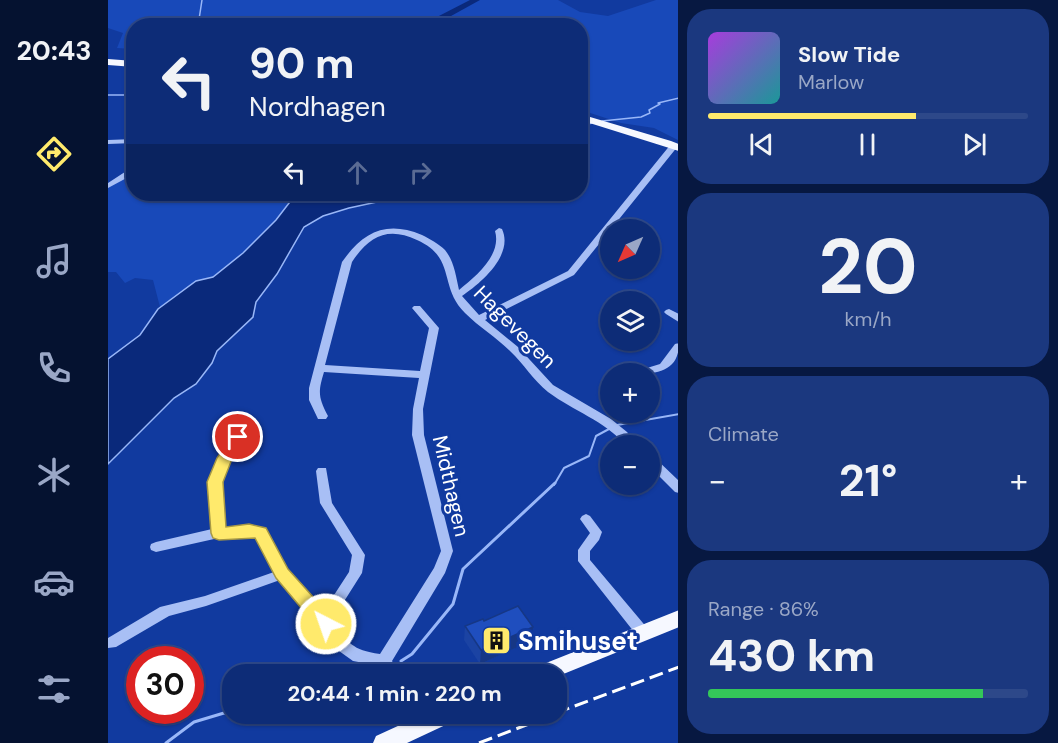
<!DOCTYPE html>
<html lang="en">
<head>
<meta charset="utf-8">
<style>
  :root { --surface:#0d2c77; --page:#1b387f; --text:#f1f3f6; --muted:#9aa7c6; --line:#2d4889; --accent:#ffea6c }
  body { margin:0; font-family:"DM Sans",sans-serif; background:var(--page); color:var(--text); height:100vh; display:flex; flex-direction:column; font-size:22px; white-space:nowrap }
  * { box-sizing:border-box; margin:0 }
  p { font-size:20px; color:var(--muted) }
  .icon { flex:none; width:33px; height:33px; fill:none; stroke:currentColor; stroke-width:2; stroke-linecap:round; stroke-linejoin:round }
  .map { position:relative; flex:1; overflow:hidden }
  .panel { display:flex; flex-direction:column; gap:9px; padding:9px; background:#071841; width:380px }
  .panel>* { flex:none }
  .top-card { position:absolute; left:18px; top:18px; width:462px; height:183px; border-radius:24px; box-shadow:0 2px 4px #0004,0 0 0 2px var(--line); background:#0d2c77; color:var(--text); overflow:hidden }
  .needle { width:39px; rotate:225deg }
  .buttons { position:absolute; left:492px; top:219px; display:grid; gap:12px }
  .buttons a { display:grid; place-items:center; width:60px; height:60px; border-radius:50%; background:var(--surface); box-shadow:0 2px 4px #0004,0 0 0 2px var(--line); font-size:30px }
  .speed { position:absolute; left:18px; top:646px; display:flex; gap:12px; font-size:30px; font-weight:700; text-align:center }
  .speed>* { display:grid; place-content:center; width:78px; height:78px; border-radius:50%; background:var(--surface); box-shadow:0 2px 4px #0004,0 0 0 2px var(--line); line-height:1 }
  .speed .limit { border:9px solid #d22; background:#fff; color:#111 }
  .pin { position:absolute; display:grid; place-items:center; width:51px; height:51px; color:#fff; margin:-26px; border:3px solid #fff; border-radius:50%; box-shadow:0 2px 6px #0007 }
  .me { position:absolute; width:66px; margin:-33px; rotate:319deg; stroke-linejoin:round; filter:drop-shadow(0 0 4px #0008) }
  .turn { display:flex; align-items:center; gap:21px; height:126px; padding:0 24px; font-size:27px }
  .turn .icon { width:78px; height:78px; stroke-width:2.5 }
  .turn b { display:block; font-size:42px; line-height:51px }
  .lanes { display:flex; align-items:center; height:57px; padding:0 24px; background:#0003; justify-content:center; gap:30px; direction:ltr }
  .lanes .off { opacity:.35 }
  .big { font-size:45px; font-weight:700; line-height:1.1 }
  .panel .widget { flex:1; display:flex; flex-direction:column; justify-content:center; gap:9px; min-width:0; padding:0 21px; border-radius:24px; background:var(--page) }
  .panel .dial { align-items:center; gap:0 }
  .dial b { font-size:78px; line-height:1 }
  .song { display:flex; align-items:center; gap:18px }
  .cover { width:72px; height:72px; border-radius:9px; background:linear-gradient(135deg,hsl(280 70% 55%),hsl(180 70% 35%)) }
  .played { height:6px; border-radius:3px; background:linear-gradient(90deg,var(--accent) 65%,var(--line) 65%) }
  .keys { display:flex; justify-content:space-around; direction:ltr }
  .heat { display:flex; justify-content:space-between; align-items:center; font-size:33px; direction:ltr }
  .charge { height:9px; border-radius:4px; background:linear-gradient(90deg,#34c759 86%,var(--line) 0) }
  .trip { position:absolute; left:114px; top:664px; width:345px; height:60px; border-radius:24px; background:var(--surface); box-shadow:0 2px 4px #0004,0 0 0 2px var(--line); font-weight:700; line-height:60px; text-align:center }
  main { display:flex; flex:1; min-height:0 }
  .menu { display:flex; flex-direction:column; width:108px; justify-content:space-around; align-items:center; background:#051230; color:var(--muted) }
  .menu .icon { width:42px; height:42px }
  .menu .on { color:var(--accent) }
  .menu b { font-size:27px; color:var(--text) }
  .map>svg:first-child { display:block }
  .green { fill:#1849b9 }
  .water { fill:#0a297b; stroke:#99b7f8; stroke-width:1.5 }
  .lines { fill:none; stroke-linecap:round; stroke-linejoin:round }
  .stream-far2 { stroke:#99b7f8; stroke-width:1.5 }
  .stream-far1 { stroke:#99b7f8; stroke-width:2 }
  .stream { stroke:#99b7f8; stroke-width:3 }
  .river { fill:#0a297b; fill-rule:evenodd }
  .minor { fill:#a8bff5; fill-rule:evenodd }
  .major { fill:#f6f8ff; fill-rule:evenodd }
  .rail { stroke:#fff; stroke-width:3; stroke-dasharray:14 6; stroke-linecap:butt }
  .wall { fill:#1b43a3 }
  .shaded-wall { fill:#163785 }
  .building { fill:#1f4ebe; stroke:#163785; stroke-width:1.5 }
  .route { fill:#ffea6c; stroke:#a69846; stroke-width:1.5 }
  .labels { text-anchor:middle; stroke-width:6; stroke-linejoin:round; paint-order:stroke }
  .street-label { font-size:21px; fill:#fff; stroke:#113a9f }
  .near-poi-label { font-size:26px; font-weight:bold; fill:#fff; stroke:#113a9f; text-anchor:start }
</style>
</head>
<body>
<main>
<nav class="menu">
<b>20:43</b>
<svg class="icon on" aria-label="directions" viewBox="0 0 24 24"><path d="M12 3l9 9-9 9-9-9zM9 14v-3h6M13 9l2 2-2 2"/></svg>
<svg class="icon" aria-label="music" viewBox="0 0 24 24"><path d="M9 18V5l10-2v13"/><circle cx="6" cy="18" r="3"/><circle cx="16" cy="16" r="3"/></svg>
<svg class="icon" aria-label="phone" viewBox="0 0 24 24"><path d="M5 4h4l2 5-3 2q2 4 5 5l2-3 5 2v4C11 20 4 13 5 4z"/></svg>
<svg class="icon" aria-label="climate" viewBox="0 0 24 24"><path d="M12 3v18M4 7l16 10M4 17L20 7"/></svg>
<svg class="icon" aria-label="car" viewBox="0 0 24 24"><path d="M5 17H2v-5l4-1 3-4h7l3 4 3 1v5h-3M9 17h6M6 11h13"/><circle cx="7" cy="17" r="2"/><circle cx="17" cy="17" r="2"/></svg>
<svg class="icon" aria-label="filters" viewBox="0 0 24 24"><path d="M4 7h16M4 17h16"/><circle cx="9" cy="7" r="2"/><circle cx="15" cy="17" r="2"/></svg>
</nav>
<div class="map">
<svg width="571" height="743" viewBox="0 0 571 743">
  <rect width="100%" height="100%" fill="#113a9f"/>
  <!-- green -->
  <path class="green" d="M0,0H450L472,12L500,16L548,0H570V140L546,128L513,123L473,110L472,26H26L25,49L9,48L15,33L0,28Z
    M25,169L26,194H188L168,220L135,253L105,277L88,281L52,307L45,280L27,278L17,283L8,272H0V184Z"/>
  <!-- water -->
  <path class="water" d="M188,194H306L241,208L215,216L196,227L169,274L148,302L145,317L109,351L104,363L88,384L66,398L0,464V359L32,335L50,309L88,281L105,277L135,253L168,220Z"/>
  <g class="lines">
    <!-- stream-far2 -->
    <path class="stream-far2" d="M90,26L94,0
      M0,95H26
      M494,121L533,117L542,113L541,110L552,104L550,103L571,98
      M472,126L484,123"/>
    <!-- stream-far1 -->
    <path class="stream-far1" d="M509,425L571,414
      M446,485L456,468L481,456L488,436L501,429"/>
    <!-- stream -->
    <path class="stream" d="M293,661L304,654L345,604L355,569L447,483
      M269,675L271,673
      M58,743L86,722L116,713L157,724L214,719L221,714"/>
    <!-- river -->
    <path class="river" d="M362,0H372L334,21L333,26H325L327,18Z"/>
    <!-- minor -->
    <path class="minor" d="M26,139V143L0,144V140Z
      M563,144L570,146L466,275L377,320L410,347L445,385L503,419L519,432L531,446H519C494,419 467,412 440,392C425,380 416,364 402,351C388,337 371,327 357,313C330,286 349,258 309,240C280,226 261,236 244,262L217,365L312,371L321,328L304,308L306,306H312L331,328L315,409L316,435L345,551L337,573L284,661L292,675H277L272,666L245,661L231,651L172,580L98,606L61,616L8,647L0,648V638L52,607L97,596L166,572L155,553L151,540L148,536L115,537L48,552L43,550L42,547L43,544L48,542L104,529C100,497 101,470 120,443C124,437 126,433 134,434L136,437C114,471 111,487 116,527L142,526L156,529L163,538L167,552L179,570L215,612L241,572L244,555L212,503L208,471L210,468H218L224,503L257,555L254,573L223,622C242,643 243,650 272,654L326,568L333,551L304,435L305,409L311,378L216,372C210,392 210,397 220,416L218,419H210L201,400V388L234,262C255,232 278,220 314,235C322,239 331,244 337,250C346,261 348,276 351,290C368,276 394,255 387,231L391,228L394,229C406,255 373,283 354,296L371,315L460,271Z
      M23,168H26V174L0,188V183Z
      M561,309L571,314V322L558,314L556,312L558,310Z
      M571,343C571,372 548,374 525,374L526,372L552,364L567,344Z
      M542,456L546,457L571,481V493L567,492L542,467Z
      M478,514L482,516L494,532L491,540L482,551V560L540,629L542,633L540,637L535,639L530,637L470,561V550L482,533L472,519L474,516Z"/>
    <!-- major -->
    <path class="major" d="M0,59L26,61V67L0,65Z
      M472,114L563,141L571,144V151L472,120Z
      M571,610V627L448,677L420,675L423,669Z
      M316,714H349L346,721L299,743H265L268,736Z"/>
    <!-- rail -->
    <path class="rail" d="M448,713L571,667
      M371,743L447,714"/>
  </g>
  <!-- wall -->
  <path class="wall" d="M376,621L423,641L372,664L356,640L357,626Z"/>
  <!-- shaded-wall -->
  <path class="shaded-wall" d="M425,627L423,641L372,664L373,650Z"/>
  <!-- building -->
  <path class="building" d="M410,606L425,627L373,650L357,626L375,619L376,621Z"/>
  <!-- route -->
  <path class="route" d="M130,432L138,437L124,459L115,482L118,527L141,524L158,528L180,569L224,618L226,624L224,629L218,631L211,629L168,578L147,538L111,540L105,538L103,533L99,482L109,458L125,434Z"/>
  <!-- icons -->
  <defs>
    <symbol id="building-square" viewBox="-11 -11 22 22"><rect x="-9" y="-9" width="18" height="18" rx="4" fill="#ffea6c" stroke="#113a9f"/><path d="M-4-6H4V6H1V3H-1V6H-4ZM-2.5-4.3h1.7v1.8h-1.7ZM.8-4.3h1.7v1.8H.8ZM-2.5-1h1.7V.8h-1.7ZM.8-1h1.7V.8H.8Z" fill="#111"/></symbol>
  </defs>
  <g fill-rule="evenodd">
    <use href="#building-square" x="372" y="624" width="33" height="33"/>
  </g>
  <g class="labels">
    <!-- street labels -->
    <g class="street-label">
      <text transform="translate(407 327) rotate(45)" y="7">Hagevegen</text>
      <text transform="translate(343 486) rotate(77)" y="7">Midthagen</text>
    </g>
    <!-- near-poi labels -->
    <g class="near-poi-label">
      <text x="410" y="650">Smihuset</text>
    </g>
  </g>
</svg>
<div class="buttons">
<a><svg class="needle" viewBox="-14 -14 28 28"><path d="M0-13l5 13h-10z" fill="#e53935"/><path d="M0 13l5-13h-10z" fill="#9aa7c6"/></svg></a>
<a><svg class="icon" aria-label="layers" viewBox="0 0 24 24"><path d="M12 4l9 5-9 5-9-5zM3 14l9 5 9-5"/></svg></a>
<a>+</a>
<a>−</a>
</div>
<div class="speed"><div class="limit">30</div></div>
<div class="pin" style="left:130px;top:437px;background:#d93025"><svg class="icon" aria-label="arrive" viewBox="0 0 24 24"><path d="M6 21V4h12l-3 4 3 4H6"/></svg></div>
<svg class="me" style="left:218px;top:624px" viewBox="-20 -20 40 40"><circle r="17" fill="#ffea6c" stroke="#fff" stroke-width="3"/><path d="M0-11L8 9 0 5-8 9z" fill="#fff"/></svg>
<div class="trip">20:44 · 1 min · 220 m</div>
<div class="top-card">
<div class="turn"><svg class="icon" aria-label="left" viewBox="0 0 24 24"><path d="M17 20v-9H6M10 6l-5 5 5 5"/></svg><div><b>90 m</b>Nordhagen</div></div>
<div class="lanes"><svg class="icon" aria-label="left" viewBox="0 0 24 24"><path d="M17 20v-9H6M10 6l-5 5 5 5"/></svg><svg class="icon off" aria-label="ahead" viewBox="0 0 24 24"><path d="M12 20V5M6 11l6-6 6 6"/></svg><svg class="icon off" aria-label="right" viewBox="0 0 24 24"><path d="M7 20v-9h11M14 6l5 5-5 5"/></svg></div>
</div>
</div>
<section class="panel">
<div class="widget">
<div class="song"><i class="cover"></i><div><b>Slow Tide</b><p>Marlow</p></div></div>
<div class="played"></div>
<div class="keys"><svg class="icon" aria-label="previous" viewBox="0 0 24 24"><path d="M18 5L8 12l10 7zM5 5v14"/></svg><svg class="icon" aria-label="pause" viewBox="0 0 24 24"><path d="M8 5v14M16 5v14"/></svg><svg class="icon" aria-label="next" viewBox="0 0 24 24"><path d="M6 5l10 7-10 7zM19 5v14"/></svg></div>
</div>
<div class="widget dial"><b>20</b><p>km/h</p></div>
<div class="widget"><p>Climate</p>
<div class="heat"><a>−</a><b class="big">21°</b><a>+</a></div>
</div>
<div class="widget"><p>Range · 86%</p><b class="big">430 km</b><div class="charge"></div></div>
</section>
</main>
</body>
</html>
